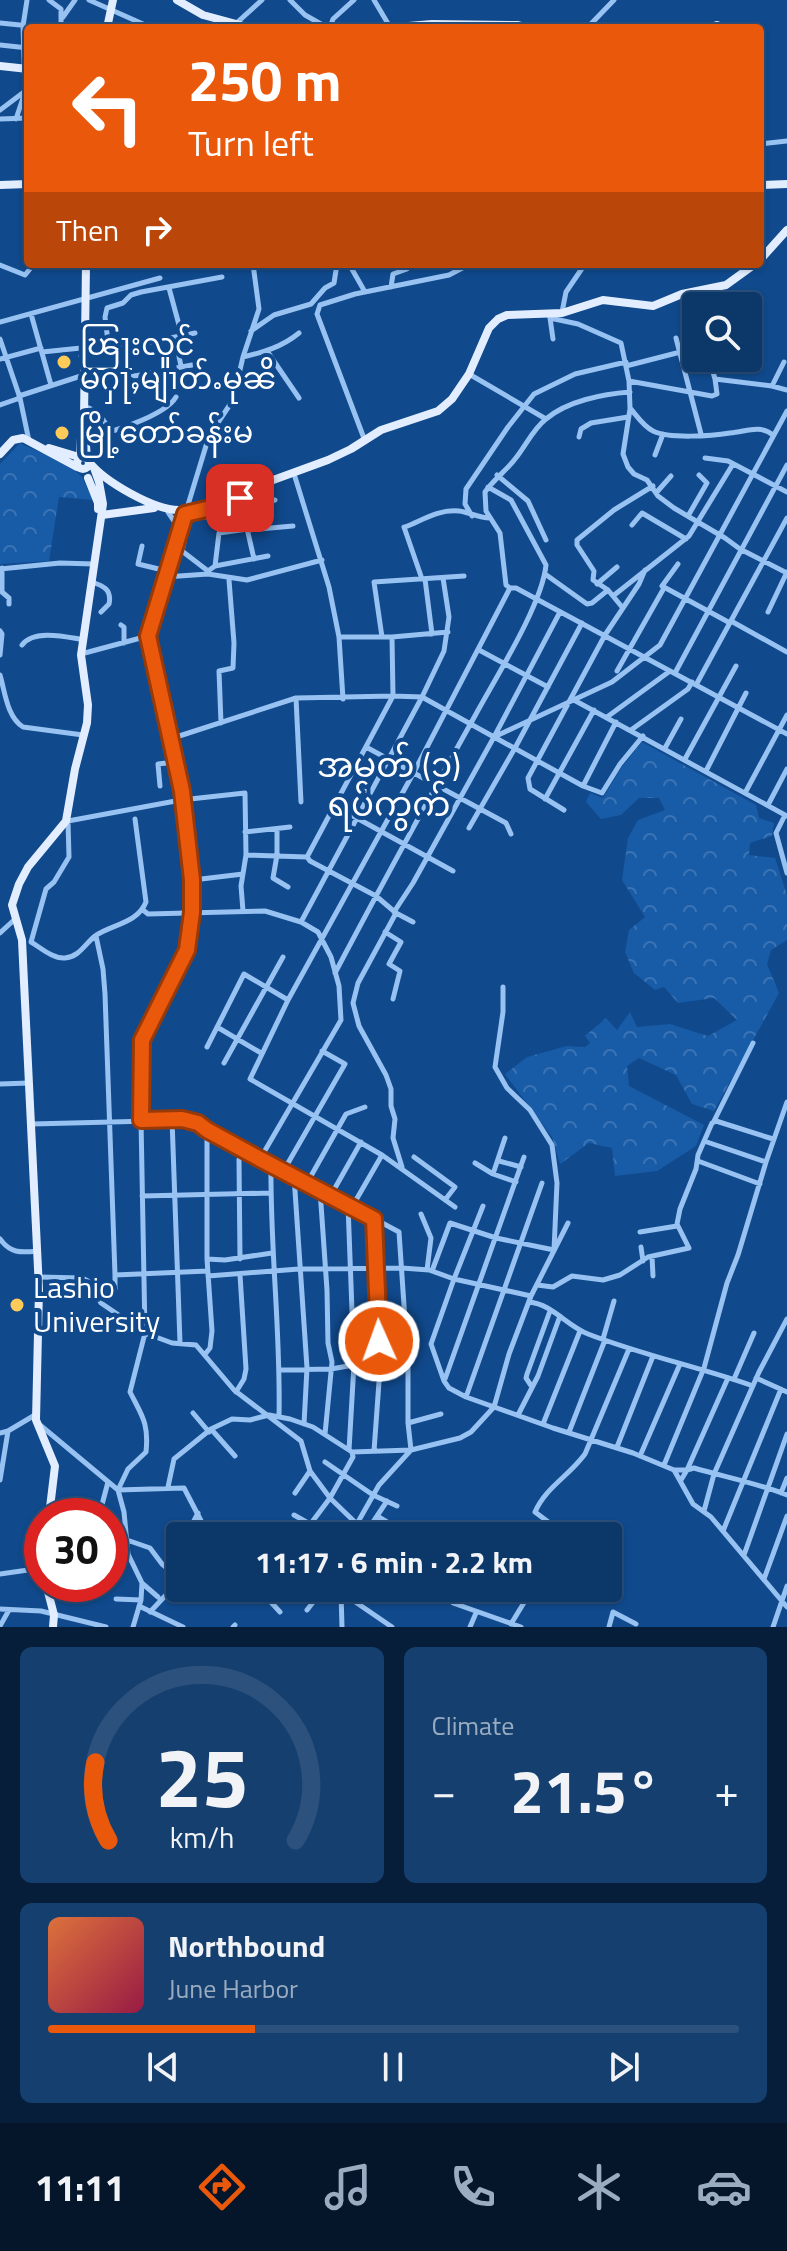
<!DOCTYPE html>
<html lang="en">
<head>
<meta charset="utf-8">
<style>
  :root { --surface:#0c3769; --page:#153f6f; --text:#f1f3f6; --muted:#9aacc0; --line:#2c517d; --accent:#ea580c }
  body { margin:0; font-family:"Titillium Web","Noto Sans Myanmar",sans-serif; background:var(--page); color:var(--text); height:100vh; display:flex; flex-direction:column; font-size:30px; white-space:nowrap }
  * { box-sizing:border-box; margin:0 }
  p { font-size:26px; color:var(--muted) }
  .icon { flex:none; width:44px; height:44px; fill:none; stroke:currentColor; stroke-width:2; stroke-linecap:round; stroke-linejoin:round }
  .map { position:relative; height:1627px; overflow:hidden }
  .panel { display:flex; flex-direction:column; gap:20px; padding:20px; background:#071e3a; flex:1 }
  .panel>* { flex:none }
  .hud { position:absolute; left:24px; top:24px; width:740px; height:244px; border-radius:8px; box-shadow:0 2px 6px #0004,0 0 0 2px var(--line); background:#ea580c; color:#fff; overflow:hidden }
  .tools { position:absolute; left:682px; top:292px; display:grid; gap:16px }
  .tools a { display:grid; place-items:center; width:80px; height:80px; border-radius:8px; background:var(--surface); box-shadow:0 2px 6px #0004,0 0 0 2px var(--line); font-size:40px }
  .speed { position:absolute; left:24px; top:1498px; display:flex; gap:16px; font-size:40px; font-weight:700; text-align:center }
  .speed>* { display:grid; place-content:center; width:104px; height:104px; border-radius:50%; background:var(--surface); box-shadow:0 2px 6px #0004,0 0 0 2px var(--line); line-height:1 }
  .speed .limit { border:12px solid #d22; background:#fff; color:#111 }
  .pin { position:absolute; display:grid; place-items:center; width:68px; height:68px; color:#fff; margin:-34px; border-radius:16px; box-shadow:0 4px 12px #0006 }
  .me { position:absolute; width:88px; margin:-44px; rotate:358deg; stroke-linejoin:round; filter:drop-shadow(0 0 6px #0008) }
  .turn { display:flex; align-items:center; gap:28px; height:168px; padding:0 32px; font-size:36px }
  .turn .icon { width:104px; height:104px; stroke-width:2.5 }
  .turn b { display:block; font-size:56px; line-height:68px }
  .then { display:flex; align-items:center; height:76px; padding:0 32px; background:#0003; gap:16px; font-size:30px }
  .big { font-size:60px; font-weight:700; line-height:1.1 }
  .panel .card { flex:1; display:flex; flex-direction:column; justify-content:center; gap:12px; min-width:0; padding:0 28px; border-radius:12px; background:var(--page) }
  .panel .dial { align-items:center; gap:0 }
  .dial svg { height:208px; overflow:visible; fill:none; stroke:var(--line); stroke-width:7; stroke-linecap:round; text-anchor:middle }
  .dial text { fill:var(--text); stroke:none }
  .song { display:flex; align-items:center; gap:24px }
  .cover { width:96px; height:96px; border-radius:12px; background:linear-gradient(135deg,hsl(20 70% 55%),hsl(340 70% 35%)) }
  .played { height:8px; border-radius:4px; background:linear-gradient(90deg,var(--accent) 30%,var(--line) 30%) }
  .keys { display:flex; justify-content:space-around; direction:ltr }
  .heat { display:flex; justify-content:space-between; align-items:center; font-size:44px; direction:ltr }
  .panel .tiles { flex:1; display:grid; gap:20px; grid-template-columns:1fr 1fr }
  .card:last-child { grid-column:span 2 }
  .trip { position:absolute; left:166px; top:1522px; width:456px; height:80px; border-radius:8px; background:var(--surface); box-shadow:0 2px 6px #0004,0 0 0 2px var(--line); font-weight:700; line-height:80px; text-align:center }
  .tabs { display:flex; height:128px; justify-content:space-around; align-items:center; background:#05162a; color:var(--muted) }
  .tabs .icon { width:56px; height:56px }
  .tabs .current { color:var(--accent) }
  .tabs b { font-size:36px; color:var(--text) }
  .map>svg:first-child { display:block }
  .forest { fill:url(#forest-crowns) }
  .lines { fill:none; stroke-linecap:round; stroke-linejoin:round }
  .minor { stroke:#97c2f2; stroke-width:5 }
  .major { stroke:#e2eeff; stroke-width:8 }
  .route-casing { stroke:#983908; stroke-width:20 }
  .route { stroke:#ea580c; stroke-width:14 }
  .poi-dot { fill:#ffcb58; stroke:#10498c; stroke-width:3 }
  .labels { text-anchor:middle; stroke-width:8; stroke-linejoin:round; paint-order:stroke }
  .poi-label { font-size:30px; fill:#fff; stroke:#10498c; text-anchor:start }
  .quarter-label { font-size:34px; fill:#fff; stroke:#10498c }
</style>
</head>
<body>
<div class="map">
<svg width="787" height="1627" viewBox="0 0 787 1627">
  <defs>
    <pattern id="forest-crowns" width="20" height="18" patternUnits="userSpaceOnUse" patternTransform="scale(2)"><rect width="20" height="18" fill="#185ba7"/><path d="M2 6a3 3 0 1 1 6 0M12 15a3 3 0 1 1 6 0" fill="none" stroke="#3b74b4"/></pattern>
  </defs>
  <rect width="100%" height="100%" fill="#10498c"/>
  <!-- forest -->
  <path class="forest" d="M20,443L70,466L82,477L93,500L59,497L49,561L0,564V464Z
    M642,742L756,805L759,818L774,823L772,836L750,843L749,855L775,858L787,895V940L771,950L767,964L779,993L714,1111L692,1104L676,1075L639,1058L627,1066L629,1086L704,1125L696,1146L657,1171L615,1176L612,1148L589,1143L560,1164L552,1137L505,1074L527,1057L567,1046L585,1047L590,1043L585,1036L606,1018L617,1030L630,1012L637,1027L670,1024L708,1036L737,1020L714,998L678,1003L664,987L655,990L634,973L625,952L629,930L645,917L622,880L628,838L638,820L665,810L659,798H639L621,815L601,819L586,802L590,793L603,798L621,768Z"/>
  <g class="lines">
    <!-- minor -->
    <path class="minor" d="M49,0L61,9V28
      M89,0L152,28
      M290,0L305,15L328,28
      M374,0L390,27
      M63,17L75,0
      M0,23L50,28
      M231,28L262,0
      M330,28L333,19L354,0
      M587,28L614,0
      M0,45L28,48
      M0,110L24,92
      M0,119L28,118
      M16,119L25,92L23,26L27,0
      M760,144L787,141
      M349,264L365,292
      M0,265L25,275L34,264
      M391,287L393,274L407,269L408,264
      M169,288L182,336
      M562,312L566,292L585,264
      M31,314L51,385
      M549,314L550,318L578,324L621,343L629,381L630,408C637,416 643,426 653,431C669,439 712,436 730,433C746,432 759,424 773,435
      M550,318L553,339
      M0,322L160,278
      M251,331L274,315L311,304L325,288L334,283L337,264
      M175,337L181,366
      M676,338L701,434
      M0,339L20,398L29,441
      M124,347L129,373L135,376L192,365
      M109,350L105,317L107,308L123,303L131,295L141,292L222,277
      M267,351L299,398
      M42,352L81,348
      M81,356L195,333
      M243,357C264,352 282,347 299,333
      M709,358L715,379L772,386L787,390
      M0,359L41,348
      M626,366L696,348
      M469,374L546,419
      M629,381L712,396L717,394L715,379
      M772,386L784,362
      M19,396L84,375
      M0,405L20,398
      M85,407C97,409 105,421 110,432
      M630,409L623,454L628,467L634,474L647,480L658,496L674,508L725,538L740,549L787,573
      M85,437C106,435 165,416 176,397
      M579,437L581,429L591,423L628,417
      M365,441L317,314L320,305L355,294L449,275L470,264
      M655,455L663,434
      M705,458L728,461L787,492
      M497,475L528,501L546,540
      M295,477L329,587L339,637L343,699
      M656,493L671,476
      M240,498L254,559
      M168,512L180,530
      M472,516L465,504L466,489L508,427L534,394L575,374L626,362
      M688,516L707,483L699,475
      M186,519L223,515L275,500
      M189,519L182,551L208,571L215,566L219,533L248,529
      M632,525L642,513L686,539
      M404,527L422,579
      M405,527C423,520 438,509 459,511C469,512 478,518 490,518
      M248,530L293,526
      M142,546L138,564L167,571
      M678,564L662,586L730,623
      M215,566L268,556
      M2,568V592L9,598V604
      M0,569L60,563L94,564
      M545,574L587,604L592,603L608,590L622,607
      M165,577L208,574L247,580L322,560
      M425,579L432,634
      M92,582C104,586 112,590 109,604L101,612
      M597,584L617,567
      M510,588L506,585L500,533L486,511L485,492C494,479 506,471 515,459C525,447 533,429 546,419C567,401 603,394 630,392
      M608,590L593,580L594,571L577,545V540L614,510L653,486
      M613,596L689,536L733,464
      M768,612L787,572
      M731,621L787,652
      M121,625L124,627V643
      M0,631L2,634L0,655
      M339,637H392L448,632
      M382,637L374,582L464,576
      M392,637L393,696L307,857L310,861L376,896L396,913L358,983L353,1003L359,1026L386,1075L391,1089V1106L395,1119L393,1138L402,1167
      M22,645C33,630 62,636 79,639
      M479,650L548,687
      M81,654L148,636L209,436L233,400L243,357L259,309L253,264
      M617,671L664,588
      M675,673L787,465
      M0,675C5,692 7,717 23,727L83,735
      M696,685L787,518
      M296,698L301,802
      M572,699L787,816
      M607,717L670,671
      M221,723L219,671L233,668L234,643L229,580
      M631,730L688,689L692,682
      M494,737L583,786L616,722
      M170,739L296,698L393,696L422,697L494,737L612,682L660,645L787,411
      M366,747L506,823L511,834
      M665,748L681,719
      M685,759L736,666
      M706,771L746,693
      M160,786L158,764L175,762
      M583,786L602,793L620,764L643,736
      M745,793L787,715
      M545,799L594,710
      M333,805L453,871
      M768,805L787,769
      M564,810L530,789L528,778L605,635L639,584L645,570
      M785,815L776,833L787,873
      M68,821L69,857L54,882L46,889L31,942C41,948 53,959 65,958C79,957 85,944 95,936C112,924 137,924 146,902L135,819
      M68,821L181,800L182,791L148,636
      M469,828L515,748L582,623
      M277,829V855L273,878L288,887
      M245,832L290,827
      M246,855L307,857
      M193,880L243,874
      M143,910L148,914L265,911L301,922L318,932L331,957L339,986L341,1020L260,1159
      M394,912L413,883L494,737L560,612
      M396,913L413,922
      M301,922L422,697L444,651L449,617L443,578
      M385,932L401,942L389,964L400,971L393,999
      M0,933L14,920
      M96,936L103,969L105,994L115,1275V1289L99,1299
      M335,973C381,886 428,800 476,714C496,677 542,605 546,565L511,500L488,487
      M217,1027L261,1053
      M207,1047L244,974L288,1000
      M224,1063L283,957
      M0,1084L29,1083
      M172,1119L180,1343
      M714,1121L753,1043
      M32,1124L191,1120L399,1232L408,1364V1423L411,1450L352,1452L313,1427L290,1419L269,1415L250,1420L232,1419L211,1429L174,1459L168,1487
      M704,1141L766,1162
      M414,1157L455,1187L445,1200
      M499,1161L521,1167
      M698,1161L760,1184
      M475,1163L493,1174L516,1182
      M271,1165C270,1250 281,1333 279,1417
      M284,1170L345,1064L322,1051
      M493,1174L505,1138
      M294,1176L307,1368L304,1424
      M307,1183L346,1114L365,1107
      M320,1190L327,1290L328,1343L332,1362L325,1434
      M331,1195L361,1142
      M142,1196L271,1193
      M348,1205L354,1364L349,1450
      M483,1206L454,1279L531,1296
      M352,1207L382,1155
      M455,1207L382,1155L250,1079L288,1000L414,772L510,588H516L787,734
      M421,1214L431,1238L427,1270
      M374,1219L379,1364L384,1372L379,1382L374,1451
      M640,1232L677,1226
      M0,1239C10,1253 20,1253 37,1251
      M641,1247L643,1261
      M652,1256L653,1276
      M207,1259L225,1260L272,1253
      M240,1259L239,1160L242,1148
      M432,1271L450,1223L496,1238L554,1250L557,1183L552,1145L530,1110L507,1088L495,1067L503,1012V987
      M115,1275L208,1271
      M208,1276L299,1269L402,1268L429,1270L454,1279L431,1344L444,1381L449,1388L466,1397L553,1428L633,1453L674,1470L693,1504L711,1517L787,1607
      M39,1277L82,1278L88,1281L101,1303L145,1333L172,1343L196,1345L234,1390L301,1441L310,1471L330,1498L361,1528L367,1531L387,1501
      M537,1285L553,1287L572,1276L603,1280L620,1275L648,1257L689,1248L677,1224L680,1209L696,1169L698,1155L712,1123L716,1121L773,1139
      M529,1302C552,1304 567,1326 588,1334C642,1355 699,1367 753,1386
      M603,1339L614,1301
      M206,1353L210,1348L212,1331L207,1259V1130
      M280,1370L331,1369L365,1363L408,1364
      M756,1378L787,1392
      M445,1379L524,1157
      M734,1379L754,1333
      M532,1387L526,1378L527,1374L550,1311
      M236,1392L244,1379L246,1369L240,1275
      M466,1397L542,1183
      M193,1413L209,1432
      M518,1415L538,1376L560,1316
      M408,1423L441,1414
      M543,1424L580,1331
      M40,1425L118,1490L184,1488L209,1536
      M211,1429L235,1456
      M569,1432L605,1340
      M0,1433L8,1431
      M617,1447L653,1356
      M640,1456L680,1364
      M325,1462L373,1495L397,1506
      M664,1465L704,1368L727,1283L738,1255L766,1162L787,1102
      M675,1470H687L728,1378
      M0,1480L8,1431L35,1415
      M681,1480L687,1470L694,1468C725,1477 757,1483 787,1495
      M295,1493L310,1471
      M781,1493L787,1478
      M704,1511L714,1474L759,1372L787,1319
      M294,1515L310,1524
      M99,1516L108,1482
      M377,1516L397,1528
      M289,1525L303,1534
      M723,1531L781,1389
      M186,1536L198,1513
      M307,1536L303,1534L330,1498L353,1457L352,1452
      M350,1536L379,1485L411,1450L460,1438L471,1432L494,1407L509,1354L531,1296L568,1223
      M567,1536L535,1512C546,1487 569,1476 585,1454L629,1349
      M127,1540L150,1548L162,1564L180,1579
      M180,1548V1547
      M744,1555L787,1434
      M110,1559L128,1554
      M0,1574L42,1568
      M764,1579L787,1516
      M143,1584L158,1597
      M258,1588L280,1612
      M335,1588L392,1627
      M341,1593L342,1627
      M49,1596H97
      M84,1596L85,1584
      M227,1596L231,1588
      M116,1599L141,1600
      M453,1603L521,1627
      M139,1606L183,1627
      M0,1609L41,1611L106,1627
      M307,1610L324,1588
      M150,1612L180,1580
      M511,1624L528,1596L542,1588
      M0,1626L9,1610
      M133,1627L141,1600L142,1583L128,1554L124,1512L118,1490L128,1469L146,1452C149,1423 142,1416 130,1392L145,1333L141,1120L142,1040L187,950L192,912V880L181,800L245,793L246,855L241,886L243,911
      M233,1627L235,1625
      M470,1627L476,1613
      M609,1627L613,1612L636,1624
      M773,1627L787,1586"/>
    <!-- major -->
    <path class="major" d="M177,0L203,15L251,28
      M107,28L113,0
      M385,28L432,24L518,25L529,28
      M709,28L717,25L722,28
      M0,66L28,69
      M0,185L28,184
      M760,185L787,184
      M760,260L787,230
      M86,264L84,418L87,459
      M49,448L79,457
      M0,454L13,440L23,438L77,467
      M77 463a6 6 0 1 1 12 0a6 6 0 1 1-12 0Z
      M80,457L81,437
      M89,462C105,482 154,510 179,510C188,511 197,507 205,505L328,460L351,449L381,430L438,411L452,399L469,374L489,328L498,319L507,315L562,313L603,300L653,306L682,294L726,285L755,264
      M88,478L98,503V509
      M102,515L154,508
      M49,1516L55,1466L36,1420L39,1289L24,982L22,940L12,905L19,884L28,867L66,821L75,769L87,723L88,705L81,655L103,504L99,482L94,468
      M46,1584L54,1615L53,1627"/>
  </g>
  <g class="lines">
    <defs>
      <path id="route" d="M240,498L215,507L185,514L148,636L182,791L192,880V912L187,950L142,1040L141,1120L182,1119L198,1123L207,1130L260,1159L374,1219L379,1341"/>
    </defs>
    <!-- route casing -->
    <use href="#route" class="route-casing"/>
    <!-- route -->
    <use href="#route" class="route"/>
  </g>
  <!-- markers -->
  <g class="poi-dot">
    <circle cx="64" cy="362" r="8"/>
    <circle cx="62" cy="433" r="8"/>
    <circle cx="17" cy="1305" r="8"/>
  </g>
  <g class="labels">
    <!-- poi labels -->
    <g class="poi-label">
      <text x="80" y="355">ၽြႃးလူင်<tspan x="80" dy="34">မႁႃႇမျၢတ်ႉမုၼိ</tspan></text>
      <text x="78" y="443">မြို့တော်ခန်းမ</text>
      <text x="33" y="1298">Lashio<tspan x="33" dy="34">University</tspan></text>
    </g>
    <!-- quarter labels -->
    <g class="quarter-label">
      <text x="389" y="777">အမှတ် (၁)<tspan x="389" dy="39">ရပ်ကွက်</tspan></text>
    </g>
  </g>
</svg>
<div class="tools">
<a><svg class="icon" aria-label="search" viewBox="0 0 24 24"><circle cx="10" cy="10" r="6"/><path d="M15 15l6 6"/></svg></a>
</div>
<div class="speed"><div class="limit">30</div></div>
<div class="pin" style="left:240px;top:498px;background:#d93025"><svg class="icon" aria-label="arrive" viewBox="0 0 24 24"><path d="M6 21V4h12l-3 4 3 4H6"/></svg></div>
<svg class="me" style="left:379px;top:1341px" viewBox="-20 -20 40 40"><circle r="17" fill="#ea580c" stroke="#fff" stroke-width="3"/><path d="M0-11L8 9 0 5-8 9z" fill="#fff"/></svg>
<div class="trip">11:17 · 6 min · 2.2 km</div>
<div class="hud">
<div class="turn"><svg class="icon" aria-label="left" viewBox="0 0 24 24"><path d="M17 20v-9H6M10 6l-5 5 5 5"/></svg><div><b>250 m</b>Turn left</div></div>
<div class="then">Then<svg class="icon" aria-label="right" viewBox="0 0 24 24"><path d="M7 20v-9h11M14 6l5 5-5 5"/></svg></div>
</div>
</div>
<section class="panel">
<div class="tiles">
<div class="card dial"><svg viewBox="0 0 100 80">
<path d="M14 69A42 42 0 1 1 86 69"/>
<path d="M14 69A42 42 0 0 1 9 39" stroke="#ea580c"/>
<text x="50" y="56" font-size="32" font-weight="700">25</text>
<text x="50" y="72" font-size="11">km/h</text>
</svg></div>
<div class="card"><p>Climate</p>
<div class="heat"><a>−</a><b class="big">21.5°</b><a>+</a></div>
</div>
<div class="card">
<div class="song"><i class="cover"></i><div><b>Northbound</b><p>June Harbor</p></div></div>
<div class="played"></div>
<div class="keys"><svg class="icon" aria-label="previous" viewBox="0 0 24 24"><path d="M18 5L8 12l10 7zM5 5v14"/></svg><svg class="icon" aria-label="pause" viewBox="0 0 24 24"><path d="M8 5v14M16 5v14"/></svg><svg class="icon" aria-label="next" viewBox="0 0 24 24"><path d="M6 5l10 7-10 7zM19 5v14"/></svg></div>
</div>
</div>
</section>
<nav class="tabs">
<b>11:11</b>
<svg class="icon current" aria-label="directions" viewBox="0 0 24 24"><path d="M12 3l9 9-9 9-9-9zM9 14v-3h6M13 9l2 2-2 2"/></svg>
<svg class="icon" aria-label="music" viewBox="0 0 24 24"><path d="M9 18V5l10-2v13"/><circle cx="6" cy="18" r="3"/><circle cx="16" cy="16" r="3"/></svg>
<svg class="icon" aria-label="phone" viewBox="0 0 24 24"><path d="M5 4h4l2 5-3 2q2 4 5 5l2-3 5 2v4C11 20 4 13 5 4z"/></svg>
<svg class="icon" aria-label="climate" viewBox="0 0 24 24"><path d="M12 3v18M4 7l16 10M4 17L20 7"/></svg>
<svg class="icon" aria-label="car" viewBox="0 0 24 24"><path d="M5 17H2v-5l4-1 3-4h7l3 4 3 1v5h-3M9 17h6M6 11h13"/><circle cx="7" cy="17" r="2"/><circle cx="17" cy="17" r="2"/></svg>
</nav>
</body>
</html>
